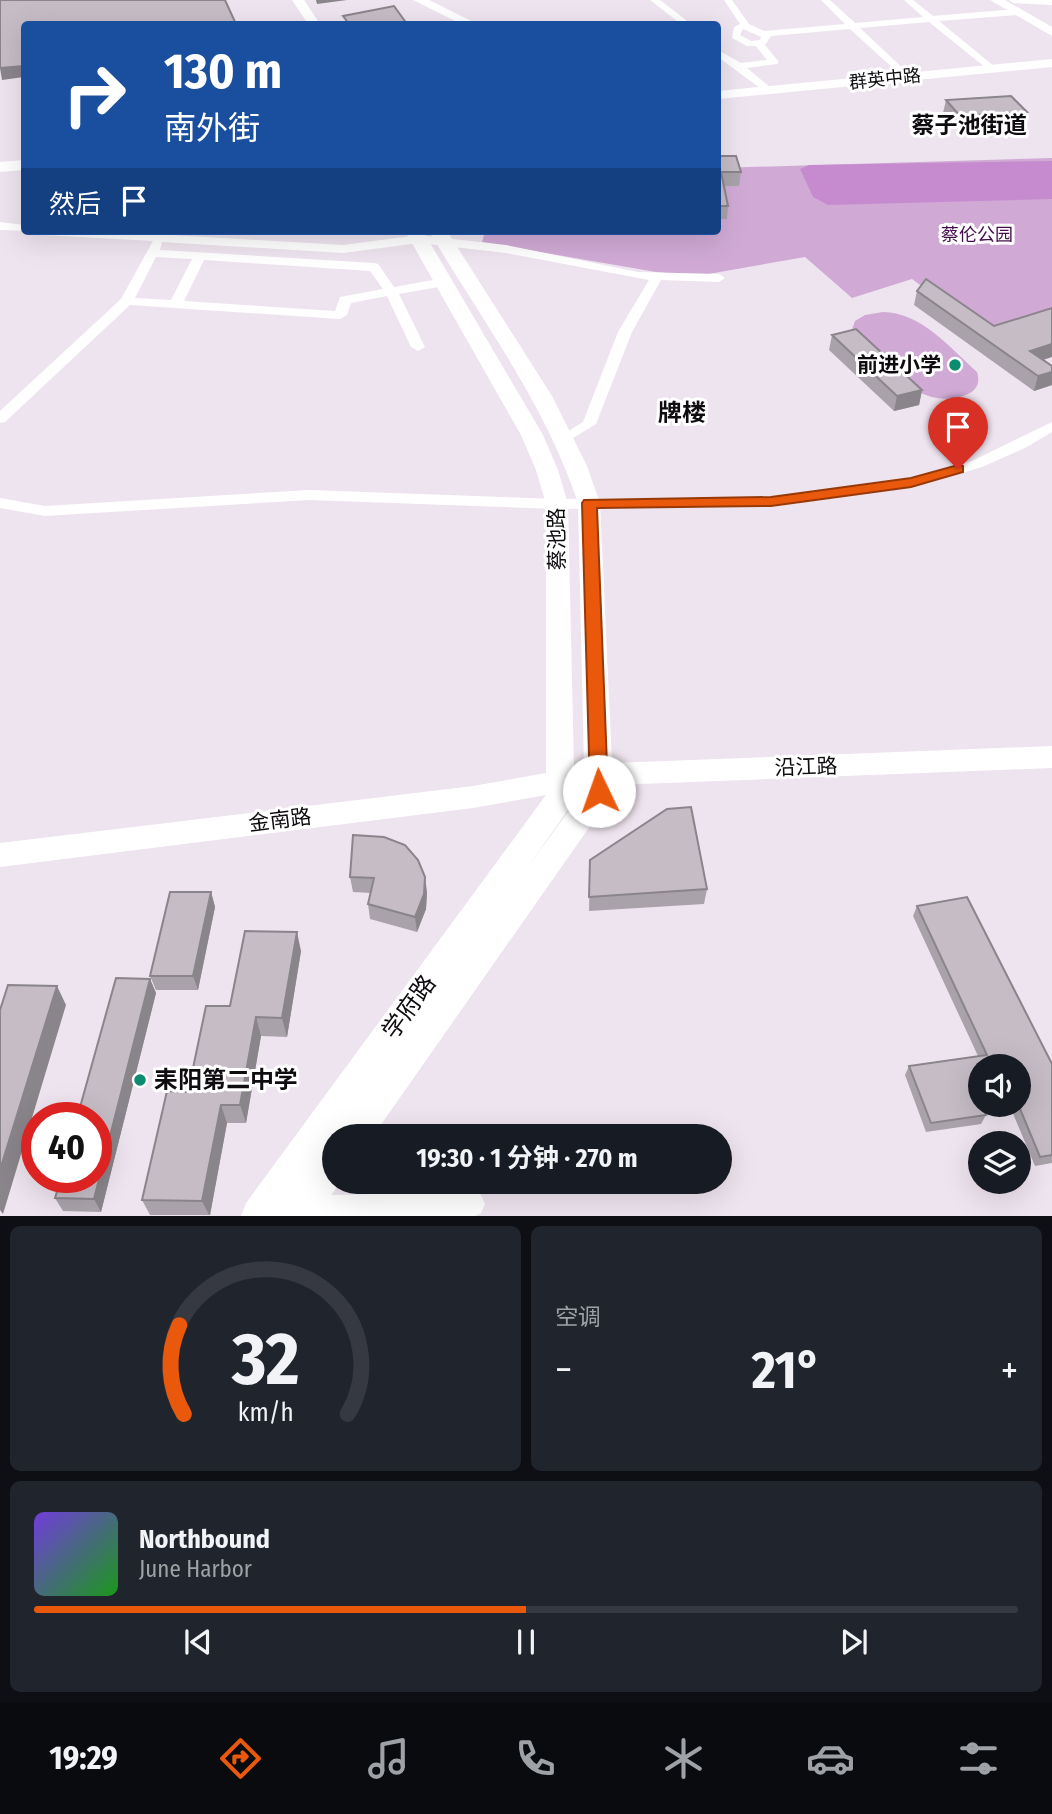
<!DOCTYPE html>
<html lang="zh">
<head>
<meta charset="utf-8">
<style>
  :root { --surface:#171b24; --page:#20242c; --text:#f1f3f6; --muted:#9ea1a6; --line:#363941; --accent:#ea580c }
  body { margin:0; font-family:"Fira Sans Condensed","Noto Sans SC",sans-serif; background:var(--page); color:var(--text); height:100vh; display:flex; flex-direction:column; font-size:26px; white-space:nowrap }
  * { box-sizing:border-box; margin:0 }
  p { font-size:23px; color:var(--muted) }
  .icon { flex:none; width:38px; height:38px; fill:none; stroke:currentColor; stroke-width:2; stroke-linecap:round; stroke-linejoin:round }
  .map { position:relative; height:1216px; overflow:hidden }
  .details { display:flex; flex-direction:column; gap:10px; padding:10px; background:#0d0f14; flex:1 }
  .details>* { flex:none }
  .guide { position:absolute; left:21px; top:21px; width:700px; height:214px; border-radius:7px; box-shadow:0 7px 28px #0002; background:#1a4fa0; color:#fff; overflow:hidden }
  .tools { position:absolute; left:968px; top:1054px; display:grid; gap:14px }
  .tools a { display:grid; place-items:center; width:63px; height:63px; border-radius:50%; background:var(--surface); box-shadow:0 7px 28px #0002; font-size:35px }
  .speed { position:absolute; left:21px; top:1102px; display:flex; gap:14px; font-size:35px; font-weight:700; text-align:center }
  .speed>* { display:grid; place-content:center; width:91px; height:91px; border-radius:50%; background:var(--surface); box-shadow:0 7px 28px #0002; line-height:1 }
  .speed .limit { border:10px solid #d22; background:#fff; color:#111 }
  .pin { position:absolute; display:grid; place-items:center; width:60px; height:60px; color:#fff; margin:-72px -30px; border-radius:50% 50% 50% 0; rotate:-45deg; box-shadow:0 0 7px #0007 }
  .pin .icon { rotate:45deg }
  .me { position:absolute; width:77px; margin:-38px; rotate:357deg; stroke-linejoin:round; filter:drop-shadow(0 0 5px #0008) }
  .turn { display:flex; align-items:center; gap:24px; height:147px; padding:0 28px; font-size:32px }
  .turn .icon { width:91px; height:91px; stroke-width:2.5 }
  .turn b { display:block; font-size:49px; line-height:60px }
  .then { display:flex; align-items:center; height:66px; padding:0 28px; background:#0003; gap:14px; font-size:26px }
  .big { font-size:52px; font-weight:700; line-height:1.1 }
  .details .widget { flex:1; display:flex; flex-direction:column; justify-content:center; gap:10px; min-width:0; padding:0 24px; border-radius:10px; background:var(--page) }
  .details .dial { align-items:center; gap:0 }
  .dial svg { height:182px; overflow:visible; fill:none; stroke:var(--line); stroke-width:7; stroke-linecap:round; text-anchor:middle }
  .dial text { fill:var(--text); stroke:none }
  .song { display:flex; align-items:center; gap:21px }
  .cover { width:84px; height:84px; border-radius:10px; background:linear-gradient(135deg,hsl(260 70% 55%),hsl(120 70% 35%)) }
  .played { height:7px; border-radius:4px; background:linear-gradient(90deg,var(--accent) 50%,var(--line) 50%) }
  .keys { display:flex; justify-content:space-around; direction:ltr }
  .heat { display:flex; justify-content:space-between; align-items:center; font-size:38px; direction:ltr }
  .details .tiles { flex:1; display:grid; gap:10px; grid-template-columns:1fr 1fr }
  .widget:last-child { grid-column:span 2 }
  .trip { position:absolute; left:322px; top:1124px; width:410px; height:70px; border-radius:35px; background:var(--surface); box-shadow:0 7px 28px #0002; font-weight:700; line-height:70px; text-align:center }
  .tab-bar { display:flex; height:112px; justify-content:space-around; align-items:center; background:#090b0e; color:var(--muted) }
  .tab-bar .icon { width:49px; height:49px }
  .tab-bar .on { color:var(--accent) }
  .tab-bar b { font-size:32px; color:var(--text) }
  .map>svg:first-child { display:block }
  .green { fill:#d0aad5 }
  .water { fill:#c68bcf }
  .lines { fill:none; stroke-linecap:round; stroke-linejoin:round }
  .street { fill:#fff; fill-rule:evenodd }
  .secondary { fill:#fff; fill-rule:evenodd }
  .wall { fill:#a9a2aa }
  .shaded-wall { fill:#8a848b }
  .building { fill:#c5bcc6; stroke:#8a848b; stroke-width:2 }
  .route { fill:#ea580c; stroke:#983908; stroke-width:2 }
  .poi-dot { fill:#0b8b70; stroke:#fff; stroke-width:2.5 }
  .labels { text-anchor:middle; stroke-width:6; stroke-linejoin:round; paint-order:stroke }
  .far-street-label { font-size:18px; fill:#0f0c10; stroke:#fff }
  .far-park-label { font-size:18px; fill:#430c4b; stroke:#fff }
  .poi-label { font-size:21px; font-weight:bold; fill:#0f0c10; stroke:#fff; text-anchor:end }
  .street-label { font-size:21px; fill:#0f0c10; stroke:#fff }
  .far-district-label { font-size:23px; font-weight:bold; fill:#0f0c10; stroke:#fff }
  .quarter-label { font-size:24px; font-weight:bold; fill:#0f0c10; stroke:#fff }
  .near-street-label { font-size:24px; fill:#0f0c10; stroke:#fff }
  .near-poi-label { font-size:24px; font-weight:bold; fill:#0f0c10; stroke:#fff; text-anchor:start }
</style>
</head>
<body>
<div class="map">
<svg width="1052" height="1216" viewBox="0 0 1052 1216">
  <rect width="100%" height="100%" fill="#eee4ef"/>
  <!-- green -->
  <path class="green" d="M1052,158V317L987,335L912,279L852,298L805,257L697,276L656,272L482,242L485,231H718V168Z
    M883,312C922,313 949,347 977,372C980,382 978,389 968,394C919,415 883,362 851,332L855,321L865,315Z"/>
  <!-- water -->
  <path class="water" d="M1052,161V199L828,205L813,197L800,169L809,165Z"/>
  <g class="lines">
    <!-- street -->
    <path class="street" d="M650,0H660L691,24H681Z
      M724,0H732L749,24L764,31L845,24L821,0H830L855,23L923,17L904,0H913L933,16L1017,9L1022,12L1017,15L939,21L995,67L996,69L991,72L929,22L860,28L910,75L911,77L906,80L850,29L771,36L765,45L779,62L777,64L747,68L772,89L773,91L768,94L718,57V50L741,63L767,60L756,46H747L732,38L734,27L740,24ZM743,29L761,37L760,40L751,41L740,35Z
      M1009,0H1052V5L1013,3Z
      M0,222L24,225V231H29L0,230Z
      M36,231H104L343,245L419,235L506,245L638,272L719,274L725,278L719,282L661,280L632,332L596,424L565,443L557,438L583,422L618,332L649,280L506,253L419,243L343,253L162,242L160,250L374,263L378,264L394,287L444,278L450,282L444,286L399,294L425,347L418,351L411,347L387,296L351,303L347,315L340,319L130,305L5,422L0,423V411L121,299L153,241L42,235ZM156,257L192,259L171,300L135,298ZM204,260L370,271L383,289L340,297L335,311L184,301Z
      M1052,422V432L1025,448L982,467L925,484L771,507L557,509L309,500L45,516L0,508V498L45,506L309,490L557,499L771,497L918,476L972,461Z
      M472,1191L481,1195L485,1204L481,1213L475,1216H289L286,1209L290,1200L299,1196Z"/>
    <!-- secondary -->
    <path class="secondary" d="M292,0H304L320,24H308Z
      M413,0H429L477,24H461Z
      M990,0H1005L1052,27V36Z
      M1052,59V67L718,99V91Z
      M24,160V170L0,172V162Z
      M405,231H423L543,435L558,470L568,504L574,768L584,766L578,503C545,403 482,321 429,231H447L552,396L587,466L600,503L612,763L1052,746V768L613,785L609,799L373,1136H334V1181H341L317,1216H241L246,1203L546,795L473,808L0,867V843L473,786L546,773V504L536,470L521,435ZM585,788V789L527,868L570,807L574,799V790Z"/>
  </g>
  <!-- wall -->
  <path class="wall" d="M946,100L1027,112L1023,125L957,129L943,113Z
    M718,156L741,172L739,186H724L728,206L727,219H718Z
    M917,291L994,326L1052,366V385L1034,391L914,305Z
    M832,335L922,390L919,405L894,411L829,350Z
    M353,835L427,892L426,909L417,932L370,919L368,904L371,893L353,892L350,877Z
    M590,860L707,889L704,904L589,911Z
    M211,892L215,907L198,990H156L150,976Z
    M917,906L1052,1064V1163L1035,1166L1009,1104H1018V1066H980V1095L978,1096L986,1115L981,1124L926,1132L905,1075L909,1066L978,1056L913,916Z
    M301,951L287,1037L261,1036L246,1123H227L210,1215H150L142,1200L188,1092L230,1006Z
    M150,979L156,993L101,1212L63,1211L55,1198Z"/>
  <!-- shaded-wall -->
  <path class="shaded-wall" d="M316,0H347L317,4Z
    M24,66V77L2,80L0,68Z
    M1052,344V357L1025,366L1030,351Z
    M1052,372V385L1034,391L1038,376Z
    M922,390L919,405L894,411L897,396Z
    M425,877L427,892L426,909L417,932L415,917Z
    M211,892L215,907L198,990L193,976Z
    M297,932L301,951L287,1037L282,1018Z
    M150,979L156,993L101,1212L94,1199Z
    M57,986L66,1005L3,1214L0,1210V1170Z
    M256,1017L261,1036L246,1123L240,1105Z
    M221,1105L227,1123L210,1215H209L202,1201Z"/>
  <!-- building -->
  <path class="building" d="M0,0H225L236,24H24V66L0,68Z
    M394,6L407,24H349L343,16Z
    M1011,96L1027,112L960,116L946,100Z
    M718,156H736L741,172H721L728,206H718Z
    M926,279L994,326L1052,308V344L1030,351L1052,366V372L1038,376L917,291Z
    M856,329L922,390L897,396L832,335Z
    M691,807L707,889L589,897L590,860L667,809Z
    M353,835L384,837L405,845L418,860L425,877L424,894L415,917L368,904L374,878L350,877Z
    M170,892H211L193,976H150Z
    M967,897L1052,1064V1155L1040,1157L1018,1104V1066H980V1087L975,1088L980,1101V1104H981L986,1115L931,1123L909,1066L987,1055L917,906Z
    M245,931L297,932L282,1018L256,1017L240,1105H221L202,1201L142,1200L167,1091L188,1092L206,1006H230Z
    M116,978L150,979L94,1199L55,1198L61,1178H96V1118H77Z
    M8,985L57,986L0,1170V1010Z"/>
  <!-- route -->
  <path class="route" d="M958,465L963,466V472L911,487L771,506L597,508L608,791L605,796L599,798L592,796L590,791L582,503L584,500L771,497L911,478Z"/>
  <!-- markers -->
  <g class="poi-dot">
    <circle cx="955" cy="365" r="7"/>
    <circle cx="140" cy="1080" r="7"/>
  </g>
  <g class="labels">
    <!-- far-street labels -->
    <g class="far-street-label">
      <text transform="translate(885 79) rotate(-6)" y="6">群英中路</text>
    </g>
    <!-- far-park labels -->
    <g class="far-park-label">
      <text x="977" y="241">蔡伦公园</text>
    </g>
    <!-- poi labels -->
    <g class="poi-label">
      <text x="941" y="372">前进小学</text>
    </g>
    <!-- street labels -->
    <g class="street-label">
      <text transform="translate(557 539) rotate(-91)" y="7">蔡池路</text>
      <text transform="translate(806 767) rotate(-2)" y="7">沿江路</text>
      <text transform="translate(280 820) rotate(-7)" y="7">金南路</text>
    </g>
    <!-- far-district labels -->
    <g class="far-district-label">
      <text x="969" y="133">蔡子池街道</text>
    </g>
    <!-- quarter labels -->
    <g class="quarter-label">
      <text x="682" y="421">牌楼</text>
    </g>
    <!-- near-street labels -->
    <g class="near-street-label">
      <text transform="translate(409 1007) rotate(-54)" y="8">学府路</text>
    </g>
    <!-- near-poi labels -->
    <g class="near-poi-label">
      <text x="154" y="1088">耒阳第二中学</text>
    </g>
  </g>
</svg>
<div class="tools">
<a><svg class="icon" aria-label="sound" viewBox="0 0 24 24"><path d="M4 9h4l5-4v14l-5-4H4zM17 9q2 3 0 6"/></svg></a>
<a><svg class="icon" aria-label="layers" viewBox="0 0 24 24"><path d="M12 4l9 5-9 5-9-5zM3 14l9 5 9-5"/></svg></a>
</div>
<div class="speed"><div class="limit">40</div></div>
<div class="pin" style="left:958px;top:469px;background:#d93025"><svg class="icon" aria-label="arrive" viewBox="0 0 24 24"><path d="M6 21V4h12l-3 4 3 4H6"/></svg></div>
<svg class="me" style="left:599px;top:791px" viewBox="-20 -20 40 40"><circle r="19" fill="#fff"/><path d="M0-13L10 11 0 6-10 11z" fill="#ea580c"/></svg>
<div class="trip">19:30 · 1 分钟 · 270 m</div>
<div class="guide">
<div class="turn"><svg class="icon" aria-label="right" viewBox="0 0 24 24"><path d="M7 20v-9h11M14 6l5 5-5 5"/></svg><div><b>130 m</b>南外街</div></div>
<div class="then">然后<svg class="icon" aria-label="arrive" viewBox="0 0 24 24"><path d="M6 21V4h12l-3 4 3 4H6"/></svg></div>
</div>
</div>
<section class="details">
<div class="tiles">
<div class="widget dial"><svg viewBox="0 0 100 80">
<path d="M14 69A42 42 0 1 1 86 69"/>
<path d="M14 69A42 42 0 0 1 12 30" stroke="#ea580c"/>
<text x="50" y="56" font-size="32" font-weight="700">32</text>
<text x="50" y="72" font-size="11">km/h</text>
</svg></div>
<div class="widget"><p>空调</p>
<div class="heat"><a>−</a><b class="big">21°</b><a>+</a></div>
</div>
<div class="widget">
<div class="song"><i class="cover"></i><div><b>Northbound</b><p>June Harbor</p></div></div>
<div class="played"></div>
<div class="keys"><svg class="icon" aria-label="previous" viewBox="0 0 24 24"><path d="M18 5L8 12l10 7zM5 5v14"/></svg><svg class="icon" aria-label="pause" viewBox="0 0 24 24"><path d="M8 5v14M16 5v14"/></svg><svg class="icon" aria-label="next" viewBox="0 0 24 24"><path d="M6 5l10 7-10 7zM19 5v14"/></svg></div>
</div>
</div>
</section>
<nav class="tab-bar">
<b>19:29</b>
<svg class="icon on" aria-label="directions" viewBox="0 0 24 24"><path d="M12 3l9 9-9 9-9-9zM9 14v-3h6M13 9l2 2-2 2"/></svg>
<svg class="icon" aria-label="music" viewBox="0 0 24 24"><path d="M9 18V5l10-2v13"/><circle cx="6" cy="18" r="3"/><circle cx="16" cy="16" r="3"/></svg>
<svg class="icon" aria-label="phone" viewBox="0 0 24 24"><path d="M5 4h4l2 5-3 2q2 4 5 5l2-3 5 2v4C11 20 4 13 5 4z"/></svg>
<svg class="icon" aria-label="climate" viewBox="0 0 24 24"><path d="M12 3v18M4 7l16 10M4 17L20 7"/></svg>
<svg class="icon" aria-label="car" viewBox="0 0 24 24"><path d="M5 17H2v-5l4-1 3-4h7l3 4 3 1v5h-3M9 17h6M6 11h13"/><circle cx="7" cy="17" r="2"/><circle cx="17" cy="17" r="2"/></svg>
<svg class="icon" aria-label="filters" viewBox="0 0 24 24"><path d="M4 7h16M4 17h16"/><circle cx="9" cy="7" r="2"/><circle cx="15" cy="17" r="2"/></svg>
</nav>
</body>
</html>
